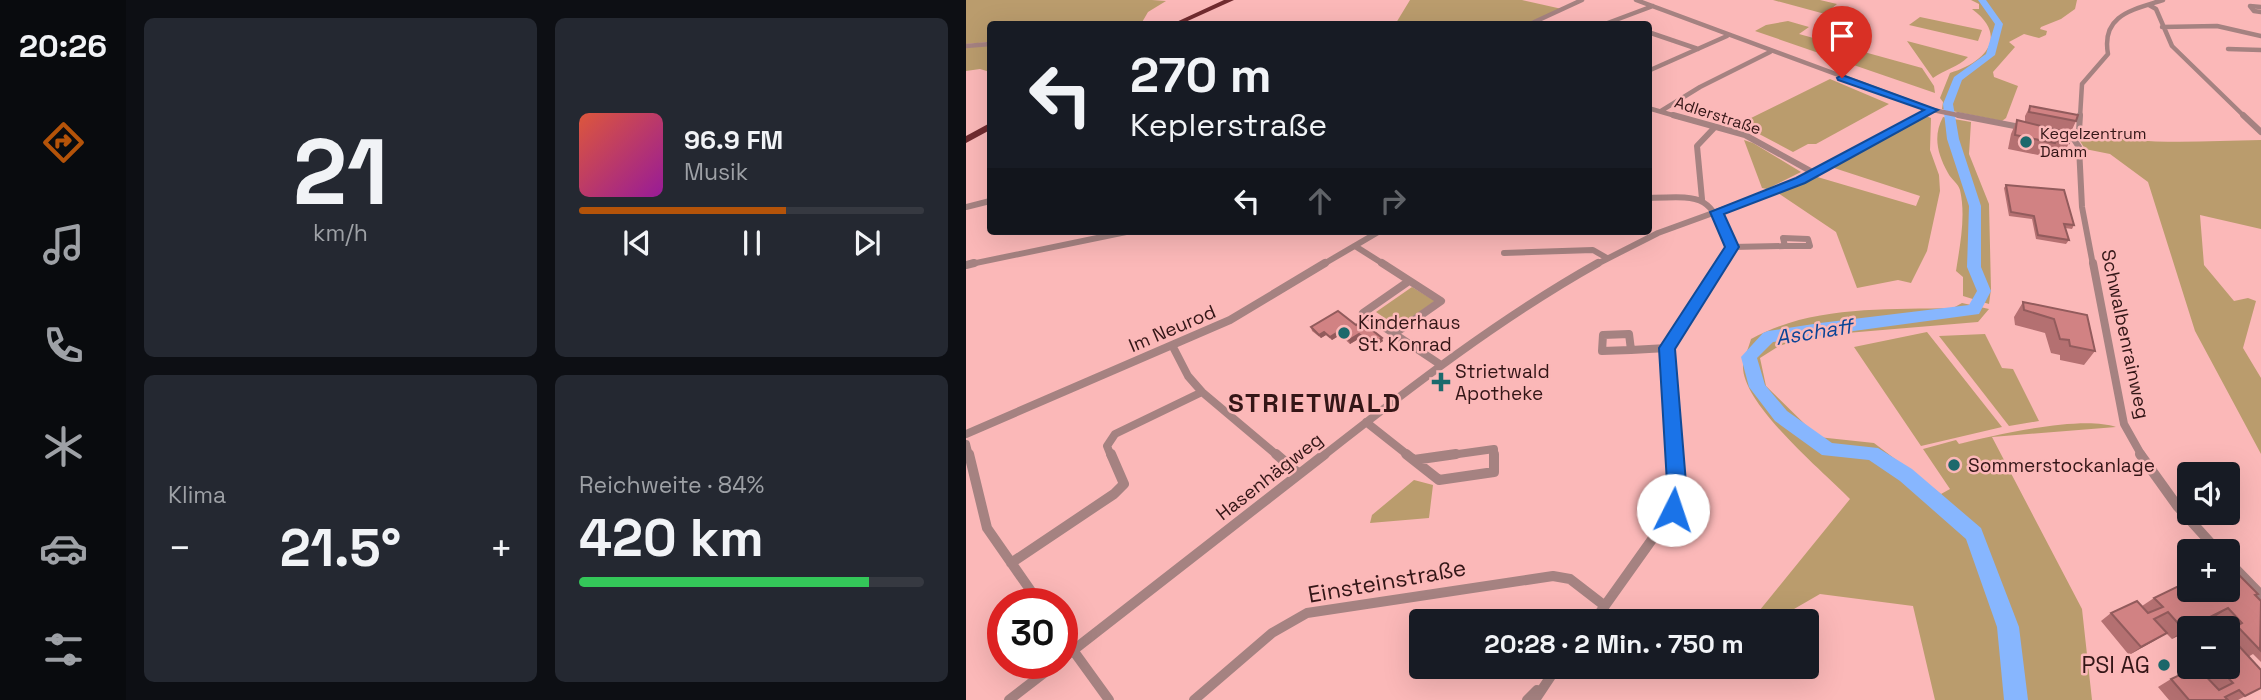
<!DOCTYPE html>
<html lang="de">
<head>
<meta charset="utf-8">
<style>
  :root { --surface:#171b24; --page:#242831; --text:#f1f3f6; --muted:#9ea1a6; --line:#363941; --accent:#b45309 }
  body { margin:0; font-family:"Space Grotesk",sans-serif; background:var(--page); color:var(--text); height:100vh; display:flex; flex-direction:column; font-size:26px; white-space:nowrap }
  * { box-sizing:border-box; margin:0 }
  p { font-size:23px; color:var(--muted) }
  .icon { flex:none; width:38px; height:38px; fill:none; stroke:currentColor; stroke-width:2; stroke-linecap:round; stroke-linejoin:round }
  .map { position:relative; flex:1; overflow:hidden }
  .details { display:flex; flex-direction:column; gap:18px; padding:18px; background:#0d0f14; width:840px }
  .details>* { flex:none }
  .guide { position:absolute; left:21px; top:21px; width:665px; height:214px; border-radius:7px; box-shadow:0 7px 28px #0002; background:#171b24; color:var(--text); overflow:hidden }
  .buttons { position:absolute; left:1211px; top:462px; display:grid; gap:14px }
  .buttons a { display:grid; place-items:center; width:63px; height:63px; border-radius:7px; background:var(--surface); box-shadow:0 7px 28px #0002; font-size:35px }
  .speed { position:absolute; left:21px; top:588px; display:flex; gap:14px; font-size:35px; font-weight:700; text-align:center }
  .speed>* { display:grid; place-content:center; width:91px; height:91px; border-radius:50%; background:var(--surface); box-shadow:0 7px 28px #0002; line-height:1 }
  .speed .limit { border:10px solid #d22; background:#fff; color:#111 }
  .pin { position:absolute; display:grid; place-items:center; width:60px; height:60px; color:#fff; margin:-72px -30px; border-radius:50% 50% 50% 0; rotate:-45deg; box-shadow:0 0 7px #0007 }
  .pin .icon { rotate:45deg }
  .me { position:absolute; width:77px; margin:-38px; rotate:4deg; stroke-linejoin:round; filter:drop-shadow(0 0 5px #0008) }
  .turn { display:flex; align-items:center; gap:24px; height:147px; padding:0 28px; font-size:32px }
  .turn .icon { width:91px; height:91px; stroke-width:2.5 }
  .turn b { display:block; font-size:49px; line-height:60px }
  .lanes { display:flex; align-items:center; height:66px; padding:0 28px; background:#0003; justify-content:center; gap:35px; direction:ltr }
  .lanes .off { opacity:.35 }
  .big { font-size:52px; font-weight:800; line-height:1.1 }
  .details .widget { flex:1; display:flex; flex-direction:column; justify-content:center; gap:10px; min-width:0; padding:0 24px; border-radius:10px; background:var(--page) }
  .details .dial { align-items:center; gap:0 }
  .dial b { font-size:91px; line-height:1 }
  .song { display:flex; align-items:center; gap:21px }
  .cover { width:84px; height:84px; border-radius:10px; background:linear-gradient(135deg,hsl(10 70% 55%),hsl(300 70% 35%)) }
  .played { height:7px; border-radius:4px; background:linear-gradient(90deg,var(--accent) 60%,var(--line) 60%) }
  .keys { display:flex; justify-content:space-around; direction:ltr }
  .heat { display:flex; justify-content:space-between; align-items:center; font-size:38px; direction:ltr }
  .charge { height:10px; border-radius:5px; background:linear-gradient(90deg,#34c759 84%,var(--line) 0) }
  .details .tiles { flex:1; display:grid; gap:18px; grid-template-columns:repeat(2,1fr) }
  .trip { position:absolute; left:443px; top:609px; width:410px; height:70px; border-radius:7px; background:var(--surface); box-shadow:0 7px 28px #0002; font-weight:800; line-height:70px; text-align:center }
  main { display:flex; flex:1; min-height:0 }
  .menu { display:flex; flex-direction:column; width:126px; justify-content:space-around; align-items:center; background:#090b0e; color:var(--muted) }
  .menu .icon { width:49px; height:49px }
  .menu .current { color:var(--accent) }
  .menu b { font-size:32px; color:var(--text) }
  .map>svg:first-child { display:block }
  .green { fill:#ba9c6d }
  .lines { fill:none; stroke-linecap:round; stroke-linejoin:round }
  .river { fill:#87b6fe; fill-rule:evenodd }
  .street-far3 { stroke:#a58281; stroke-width:4.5 }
  .street-far2 { stroke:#a58281; stroke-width:6 }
  .street-far1 { stroke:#a58281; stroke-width:8 }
  .street { stroke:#a58281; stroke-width:10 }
  .highway { fill:#702b2f; fill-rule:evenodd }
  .wall { fill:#b47071 }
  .shaded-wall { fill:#925b5c }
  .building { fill:#d18283; stroke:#925b5c; stroke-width:2 }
  .route { fill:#1a73e8; stroke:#114b97; stroke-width:2 }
  .poi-dot { fill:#1c696c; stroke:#fbb8b8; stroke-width:2.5 }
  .labels { text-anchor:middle; stroke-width:5; stroke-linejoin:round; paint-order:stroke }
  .far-street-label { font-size:16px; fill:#341617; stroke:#fbb8b8 }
  .far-poi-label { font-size:16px; fill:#341617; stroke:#fbb8b8; text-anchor:start }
  .poi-label { font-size:19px; fill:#341617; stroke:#fbb8b8; text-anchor:start }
  .street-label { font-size:19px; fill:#341617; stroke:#fbb8b8 }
  .water-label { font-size:21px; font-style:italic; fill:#0b4496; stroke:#fbb8b8 }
  .near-street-label { font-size:23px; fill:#341617; stroke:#fbb8b8 }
  .near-poi-label { font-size:23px; fill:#341617; stroke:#fbb8b8; text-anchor:end }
  .district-label { font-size:26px; font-weight:bold; letter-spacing:2px; fill:#341617; stroke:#fbb8b8 }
</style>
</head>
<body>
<main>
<nav class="menu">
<b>20:26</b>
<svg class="icon current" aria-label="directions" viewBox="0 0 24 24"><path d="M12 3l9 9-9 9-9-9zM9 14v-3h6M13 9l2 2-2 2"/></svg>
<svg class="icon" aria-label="music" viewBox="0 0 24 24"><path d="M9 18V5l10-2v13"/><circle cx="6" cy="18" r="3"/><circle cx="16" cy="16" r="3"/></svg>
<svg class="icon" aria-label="phone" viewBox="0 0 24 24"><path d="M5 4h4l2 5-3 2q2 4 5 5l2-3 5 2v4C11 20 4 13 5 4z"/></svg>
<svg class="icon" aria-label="climate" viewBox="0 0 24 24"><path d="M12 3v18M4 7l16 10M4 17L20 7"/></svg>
<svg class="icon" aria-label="car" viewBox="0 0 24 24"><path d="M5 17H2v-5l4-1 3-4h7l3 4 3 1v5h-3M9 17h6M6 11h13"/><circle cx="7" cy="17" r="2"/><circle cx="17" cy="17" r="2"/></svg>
<svg class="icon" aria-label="filters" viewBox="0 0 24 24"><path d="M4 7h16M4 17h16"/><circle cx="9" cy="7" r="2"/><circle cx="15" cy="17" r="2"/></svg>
</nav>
<section class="details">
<div class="tiles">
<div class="widget dial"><b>21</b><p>km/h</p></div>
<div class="widget">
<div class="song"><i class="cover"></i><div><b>96.9 FM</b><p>Musik</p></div></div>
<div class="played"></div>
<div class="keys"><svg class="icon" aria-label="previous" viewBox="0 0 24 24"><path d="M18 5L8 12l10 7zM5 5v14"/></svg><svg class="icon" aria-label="pause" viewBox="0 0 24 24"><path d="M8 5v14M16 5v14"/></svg><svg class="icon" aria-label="next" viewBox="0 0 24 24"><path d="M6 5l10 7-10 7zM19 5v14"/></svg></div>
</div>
<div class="widget"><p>Klima</p>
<div class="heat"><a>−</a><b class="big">21.5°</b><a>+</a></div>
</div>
<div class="widget"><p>Reichweite · 84%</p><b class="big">420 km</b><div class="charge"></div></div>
</div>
</section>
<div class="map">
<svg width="1295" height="700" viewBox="0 0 1295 700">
  <rect width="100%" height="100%" fill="#fbb8b8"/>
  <!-- green -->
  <path class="green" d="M0,0H186L200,1L182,12L175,24H24V42L0,44Z
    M444,0H556L596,9L559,24L430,23Z
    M807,0H854L871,4L859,14Z
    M1005,0H1111L1109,9L1095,19L1075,27L1074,29L1081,31L1080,35L1073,38L1058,34L1043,42L1049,47L1027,72L1028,77L1052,86L1040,118L1036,121L976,109L977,102L974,98L984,73C1018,63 1044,37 1006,9H1013V4Z
    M954,17L1016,30L1012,41L943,25Z
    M822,21L843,27L833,34L956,68L968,86L969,93L789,31L800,25Z
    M941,41L1002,57C992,67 978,70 967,78Z
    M24,45V72L14,69L0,71V47Z
    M864,79L923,104L850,144H842L827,152L776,125L783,119Z
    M960,116L965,118L964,150L973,175L974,191L961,251L945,283L932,280L891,288L870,232L812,193L848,176L950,206L954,196L865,167Z
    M977,117L1005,122L1003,154L1023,204L1025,289L1023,304L997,296V277L990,271C994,245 1000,216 994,190C992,183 985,179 982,173C971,153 967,136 977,117Z
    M1119,133C1177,146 1236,141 1295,140V229L1234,215L1238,265L1268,301L1282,298L1290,301L1277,348L1295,378V454L1229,331L1182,182L1144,154L1119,149L1114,141Z
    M778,140L787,143L835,172L801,189L796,188Z
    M446,287L469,301L432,327L410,312Z
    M996,303L1023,309L1012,322L845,336L813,346L794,358L800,386L852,437L908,443L975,494L984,489L957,449L990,440L993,444C1030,435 1115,415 1150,427L1026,437L1116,609L1126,700H969L947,606L854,594L807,621H785L884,499C858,472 775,404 777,365C778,357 783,347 785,339C847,305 918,310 987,308Z
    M961,332L1036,427L955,446L888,347Z
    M1019,334L1036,368L1047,369L1073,421L1043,426L973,336Z
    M448,480L467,485L463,518L404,523L406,515Z"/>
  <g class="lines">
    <!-- river -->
    <path class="river" d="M1012,0H1020L1037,24L1029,55L996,80L987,104L993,139L1015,206V267L1025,291L1013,314L807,342L791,358L799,385L821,411L866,443L912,448L946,469L1015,528L1053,627L1062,700H1038L1031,627L1000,539L934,481L903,460L856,455L809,421L783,387L775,357L797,333L802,331L854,323L1003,305L1011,291L1001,267L1003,206L981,139L977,104L988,77L1020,54L1029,24Z"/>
    <!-- street-far3 -->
    <path class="street-far3" d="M670,0L967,110L1001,117
      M1183,5L1190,9L1206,46L1279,117
      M1295,7L1284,6L1288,11L1295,12
      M564,24L616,0
      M639,24L687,6
      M1196,27L1251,26L1295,36
      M682,32L732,49
      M0,46L24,44
      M1262,49L1295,50
      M682,71L761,36
      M682,108L713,117
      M695,111L734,87L804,52
      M955,117L967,110
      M1114,117L1116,84L1142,54C1135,15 1166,10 1197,0"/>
    <!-- street-far2 -->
    <path class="street-far2" d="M707,115L779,135L848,173
      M992,115L1059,128
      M1277,115L1295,132
      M1107,138L1113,147L1116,207L1127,265
      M1107,138L1113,131L1114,115
      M682,198C739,196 742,194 766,247L754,265
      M736,199L731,146L749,127
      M0,207L24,201
      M817,238L842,239L844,246H819Z
      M389,246L419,265
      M766,247L819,246
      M538,253L627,250L641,258
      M0,265L165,231
      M356,265L414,231
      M629,265L692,233L835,181L958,115"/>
    <!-- street-far1 -->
    <path class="street-far1" d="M416,263L475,301L428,334
      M1127,263L1158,424L1176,456
      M0,265L8,263
      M443,281L397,313L475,365
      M663,334L665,350L636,351L637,335Z
      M206,345L222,376L236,392L312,456
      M665,350L701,348
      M400,422L443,456
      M0,434L264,320L359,263
      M0,444L3,456
      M145,456L141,446L149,434L236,392
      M357,456C445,387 534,318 632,263
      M478,456L528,449V456
      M709,456L701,348L755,263"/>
    <!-- street -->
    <path class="street" d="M3,454L21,528L74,604
      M310,454L333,474
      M440,454L473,480L528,472V454
      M1174,454L1212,507L1252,551
      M448,460L490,454
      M1262,561L1295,595
      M45,563L148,494L158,484L145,454
      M628,621L707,510L711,483L709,454
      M96,635L143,700
      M96,659L359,454
      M43,700L91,663
      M228,700L306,633L341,613L587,576L604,579L639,606
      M561,700L571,690
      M569,700L591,667"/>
    <!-- highway -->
    <path class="highway" d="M258,0H268L215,24H206Z
      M24,123V130L0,143V136Z"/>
  </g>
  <!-- wall -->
  <path class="wall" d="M1064,106L1110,121L1105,132L1079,127L1103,143L1096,157L1084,155L1082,157L1042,149L1045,134L1051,120L1059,122V116Z
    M1040,185L1108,225L1106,229L1099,228L1103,240L1100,244L1070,239L1066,219L1043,216L1038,188Z
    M1057,302L1121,315L1129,351L1118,365L1094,360V355L1085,353L1079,333L1049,325L1048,317Z
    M390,325L417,341L407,348L394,338L384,344L374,335L366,340L360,335L355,338L346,331L345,327Z
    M1289,596L1295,601V662L1287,654L1282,657L1295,688L1272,700H1203L1192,687L1205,679L1232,667H1262L1269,647L1262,639V628H1259L1249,617L1223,628V630L1206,639L1200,633L1163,655L1135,621L1145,613L1176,606L1188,598Z"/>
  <!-- shaded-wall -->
  <path class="shaded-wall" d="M358,332L360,335L355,338L353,335Z
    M372,332L374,335L366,340L364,337Z
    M393,334L394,338L384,344L383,340Z
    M416,338L417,341L407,348L406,344Z
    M1262,608L1249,617L1227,628H1223V630L1206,639L1218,630Z
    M1201,633L1188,641L1163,655L1175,647Z"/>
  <!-- building -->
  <path class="building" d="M1064,106L1112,115L1110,121L1063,112Z
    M1051,120L1104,133L1103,143L1090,141L1089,143L1049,135Z
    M1040,185L1098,190L1108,225L1098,224L1103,240L1072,235L1068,216L1045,212Z
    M1057,302L1121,315L1129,351L1104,346L1103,340L1094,339L1088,319L1058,310Z
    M372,311L390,325L396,322L416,338L406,344L393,334L383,340L372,332L364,337L358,332L353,335L345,327Z
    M1269,571L1292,594L1289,595L1295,601L1294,650L1271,626L1276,623L1262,608L1218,630L1202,612L1188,619L1201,633L1175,647L1145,613L1171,601L1182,613L1197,607L1188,598L1223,581V590H1262V575Z
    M1272,645L1295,670V688L1279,696L1273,690L1259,697L1262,700H1223L1205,679L1231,667L1253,690L1267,683L1252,667H1262V651Z"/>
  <!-- route -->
  <path class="route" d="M876,75L972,110L839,183L758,214L773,247L709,349L720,483L714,516L707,519L701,516L698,510L701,483L693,348L759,247L744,212L830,178L958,110L872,80L871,78Z"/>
  <!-- markers -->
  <g class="poi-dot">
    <circle cx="1060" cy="142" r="7"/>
    <circle cx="378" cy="333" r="7"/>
    <path d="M471.5 371.5h7v7h7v7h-7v7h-7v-7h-7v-7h7z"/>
    <circle cx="988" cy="465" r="7"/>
    <circle cx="1198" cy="665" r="7"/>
  </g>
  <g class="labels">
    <!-- far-street labels -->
    <g class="far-street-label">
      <text transform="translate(752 115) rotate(18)" y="6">Adlerstraße</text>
    </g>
    <!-- far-poi labels -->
    <g class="far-poi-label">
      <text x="1074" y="139">Kegelzentrum<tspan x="1074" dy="18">Damm</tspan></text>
    </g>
    <!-- poi labels -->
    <g class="poi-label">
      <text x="392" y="329">Kinderhaus<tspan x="392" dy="22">St. Konrad</tspan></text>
      <text x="489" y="378">Strietwald<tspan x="489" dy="22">Apotheke</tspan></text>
      <text x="1002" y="472">Sommerstockanlage</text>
    </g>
    <!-- street labels -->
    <g class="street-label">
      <text transform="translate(206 328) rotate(-23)" y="7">Im Neurod</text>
      <text transform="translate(1160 334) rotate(78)" y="7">Schwalbenrainweg</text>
      <text transform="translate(303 476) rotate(-38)" y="7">Hasenhägweg</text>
    </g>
    <!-- water labels -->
    <g class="water-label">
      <text transform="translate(848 332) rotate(-9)" y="7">Aschaff</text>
    </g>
    <!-- near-street labels -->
    <g class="near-street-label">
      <text transform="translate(421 581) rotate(-10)" y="8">Einsteinstraße</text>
    </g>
    <!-- near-poi labels -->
    <g class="near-poi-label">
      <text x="1184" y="673">PSI AG</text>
    </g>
    <!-- district labels -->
    <g class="district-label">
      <text x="349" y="412">STRIETWALD</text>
    </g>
  </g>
</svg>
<div class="buttons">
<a><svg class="icon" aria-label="sound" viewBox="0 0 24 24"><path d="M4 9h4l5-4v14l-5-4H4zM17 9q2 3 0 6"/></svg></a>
<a>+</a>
<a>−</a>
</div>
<div class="speed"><div class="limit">30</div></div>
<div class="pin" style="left:876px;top:78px;background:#d93025"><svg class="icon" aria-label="arrive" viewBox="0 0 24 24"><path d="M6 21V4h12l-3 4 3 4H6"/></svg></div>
<svg class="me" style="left:707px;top:510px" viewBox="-20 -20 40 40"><circle r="19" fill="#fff"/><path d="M0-13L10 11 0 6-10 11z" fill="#1a73e8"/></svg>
<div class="trip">20:28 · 2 Min. · 750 m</div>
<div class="guide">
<div class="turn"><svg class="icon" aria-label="left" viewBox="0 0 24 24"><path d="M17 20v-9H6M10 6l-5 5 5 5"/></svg><div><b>270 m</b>Keplerstraße</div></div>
<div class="lanes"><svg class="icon" aria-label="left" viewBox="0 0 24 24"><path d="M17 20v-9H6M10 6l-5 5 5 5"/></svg><svg class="icon off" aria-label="ahead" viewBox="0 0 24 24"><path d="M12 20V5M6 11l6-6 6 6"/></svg><svg class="icon off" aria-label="right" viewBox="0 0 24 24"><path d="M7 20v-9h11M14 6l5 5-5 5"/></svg></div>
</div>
</div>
</main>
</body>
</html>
